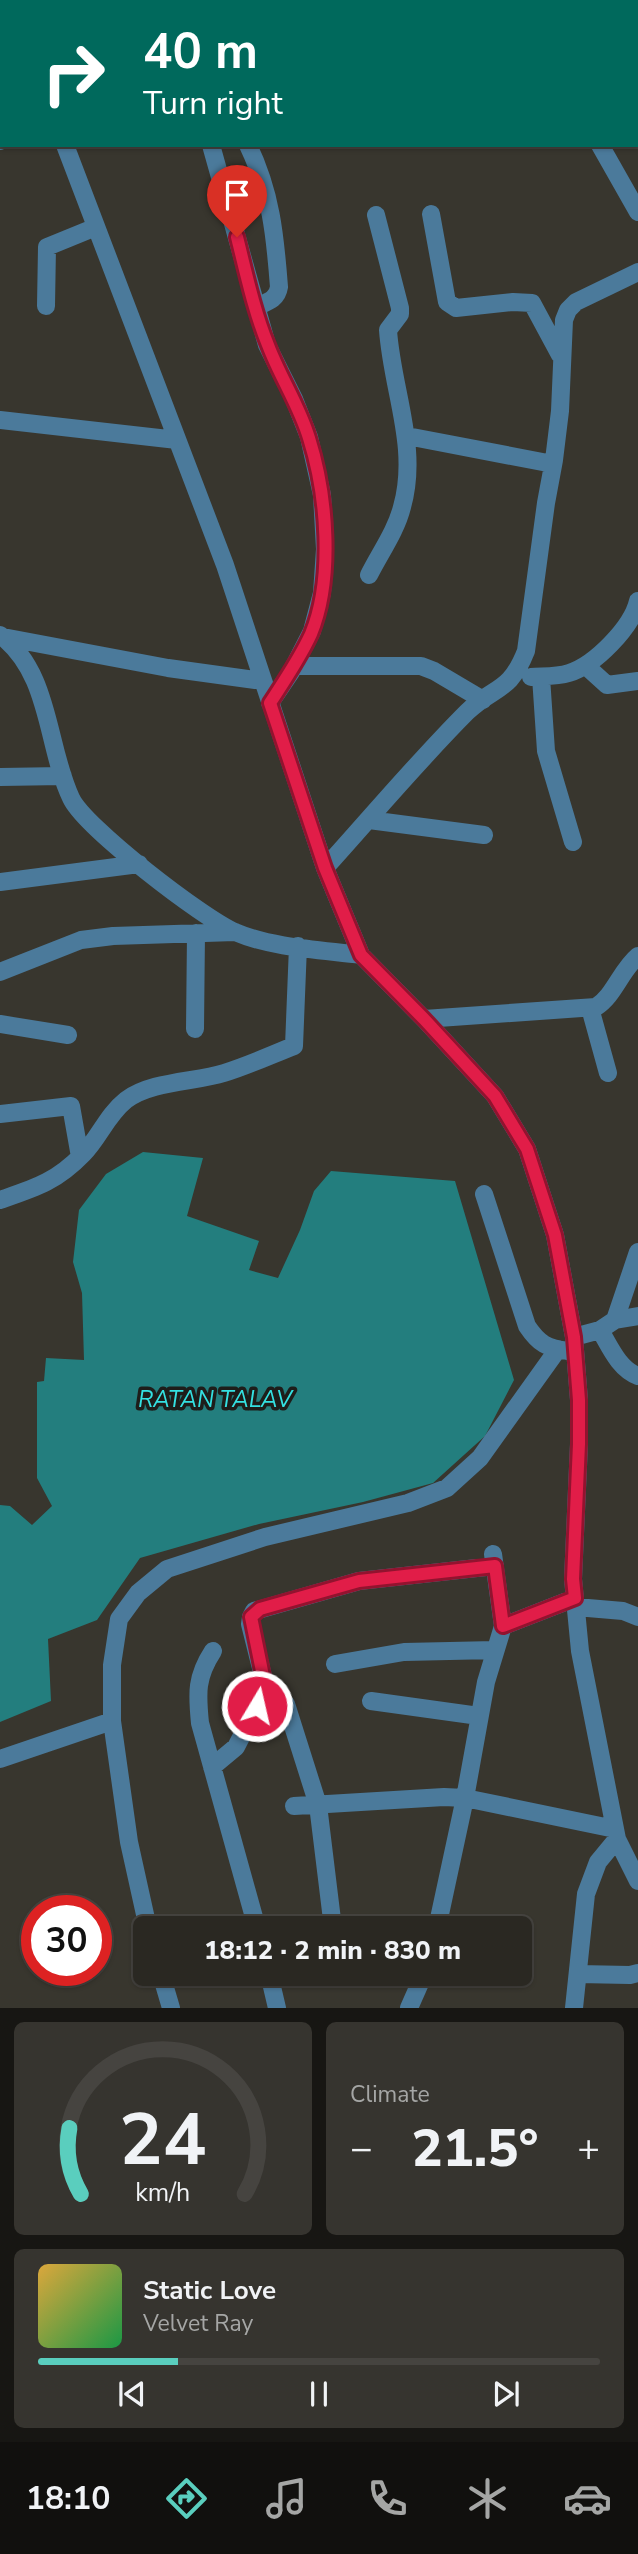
<!DOCTYPE html>
<html lang="en">
<head>
<meta charset="utf-8">
<style>
  :root { --surface:#2a2822; --page:#36342f; --text:#f1f3f6; --muted:#a5a6a5; --line:#464440; --accent:#5acebe }
  body { margin:0; font-family:"Nunito Sans",sans-serif; background:var(--page); color:var(--text); height:100vh; display:flex; flex-direction:column; font-size:26px; white-space:nowrap }
  * { box-sizing:border-box; margin:0 }
  p { font-size:23px; color:var(--muted) }
  .icon { flex:none; width:38px; height:38px; fill:none; stroke:currentColor; stroke-width:2; stroke-linecap:round; stroke-linejoin:round }
  .map { position:relative; height:2008px; overflow:hidden }
  .details { display:flex; flex-direction:column; gap:14px; padding:14px; background:#171613; flex:1 }
  .details>* { flex:none }
  .guide { position:absolute; left:0px; top:0px; width:639px; height:147px; box-shadow:0 2px 5px #0004,0 0 0 2px var(--line); background:#00695c; color:#fff; overflow:hidden }
  .speed { position:absolute; left:21px; top:1895px; display:flex; gap:14px; font-size:35px; font-weight:700; text-align:center }
  .speed>* { display:grid; place-content:center; width:91px; height:91px; border-radius:50%; background:var(--surface); box-shadow:0 2px 5px #0004,0 0 0 2px var(--line); line-height:1 }
  .speed .limit { border:10px solid #d22; background:#fff; color:#111 }
  .pin { position:absolute; display:grid; place-items:center; width:60px; height:60px; color:#fff; margin:-72px -30px; border-radius:50% 50% 50% 0; rotate:-45deg; box-shadow:0 0 7px #0007 }
  .pin .icon { rotate:45deg }
  .me { position:absolute; width:77px; margin:-38px; rotate:9deg; stroke-linejoin:round; filter:drop-shadow(0 0 5px #0008) }
  .turn { display:flex; align-items:center; gap:24px; height:147px; padding:0 28px; font-size:32px }
  .turn .icon { width:91px; height:91px; stroke-width:2.5 }
  .turn b { display:block; font-size:49px; line-height:60px }
  .big { font-size:52px; font-weight:800; line-height:1.1 }
  .details .card { flex:1; display:flex; flex-direction:column; justify-content:center; gap:10px; min-width:0; padding:0 24px; border-radius:10px; background:var(--page) }
  .details .dial { align-items:center; gap:0 }
  .dial svg { height:182px; overflow:visible; fill:none; stroke:var(--line); stroke-width:7; stroke-linecap:round; text-anchor:middle }
  .dial text { fill:var(--text); stroke:none }
  .song { display:flex; align-items:center; gap:21px }
  .cover { width:84px; height:84px; border-radius:10px; background:linear-gradient(135deg,hsl(40 70% 55%),hsl(140 70% 35%)) }
  .played { height:7px; border-radius:4px; background:linear-gradient(90deg,var(--accent) 25%,var(--line) 25%) }
  .keys { display:flex; justify-content:space-around; direction:ltr }
  .heat { display:flex; justify-content:space-between; align-items:center; font-size:38px; direction:ltr }
  .details .tiles { flex:1; display:grid; gap:14px; grid-template-columns:1fr 1fr }
  .card:last-child { grid-column:span 2 }
  .trip { position:absolute; left:133px; top:1916px; width:399px; height:70px; border-radius:10px; background:var(--surface); box-shadow:0 2px 5px #0004,0 0 0 2px var(--line); font-weight:800; line-height:70px; text-align:center }
  .tabs { display:flex; height:112px; justify-content:space-around; align-items:center; background:#11100e; color:var(--muted) }
  .tabs .icon { width:49px; height:49px }
  .tabs .selected { color:var(--accent) }
  .tabs b { font-size:32px; color:var(--text) }
  .map>svg:first-child { display:block }
  .water { fill:#237e7e }
  .lines { fill:none; stroke-linecap:round; stroke-linejoin:round }
  .minor { stroke:#4b7a9b; stroke-width:18 }
  .route-casing { stroke:#92132f; stroke-width:18 }
  .route { stroke:#e11d48; stroke-width:12 }
  .labels { text-anchor:middle; stroke-width:7; stroke-linejoin:round; paint-order:stroke }
  .water-label { font-size:23px; font-style:italic; fill:#34e1e2; stroke:#1e1d1a }
</style>
</head>
<body>
<div class="map">
<svg width="638" height="2008" viewBox="0 0 638 2008">
  <rect width="100%" height="100%" fill="#38362e"/>
  <!-- water -->
  <path class="water" d="M143,1152L203,1158L187,1216L259,1241L249,1270L278,1278L300,1230L314,1191L331,1171L455,1181L514,1380L485,1436L433,1483L363,1502L259,1524L140,1558L97,1620L48,1639L51,1701L0,1722V1505L10,1506L32,1525L52,1506L37,1478V1382L44,1381L46,1358L84,1360L82,1293L73,1262L79,1210L106,1174Z"/>
  <g class="lines">
    <!-- minor -->
    <path class="minor" d="M33,0V2
      M172,0L173,2
      M509,0L510,2
      M254,2L255,0
      M0,55H2
      M0,141L2,140
      M65,145L225,565L325,868L361,955L424,1019L495,1096L527,1149L555,1235L574,1337L579,1400V1444L573,1579L580,1651L617,1839L638,1881
      M211,145L267,345L294,399L309,437L322,495L325,549L322,593L312,631L291,672L270,703
      M248,145C271,193 275,234 279,287C277,300 267,302 256,307
      M600,145L638,212
      M431,214L447,302L456,308L513,302L532,303L560,355
      M46,306L47,247L96,227
      M0,420L177,440
      M407,436L553,464
      M369,575C380,553 396,531 402,507C419,447 392,390 388,330L400,314V308L376,215
      M0,635C51,673 46,745 71,798C84,827 204,919 235,932C272,948 322,950 361,955
      M3,637L168,668L263,681
      M294,666H421L434,671L483,700
      M586,666L607,685L638,681
      M531,677C543,676 556,677 569,673C595,665 632,627 638,601
      M541,677L546,751L573,842
      M0,777L63,776
      M369,820L484,835
      M325,868C372,816 418,761 467,712C495,685 509,694 526,651L546,503L554,460L560,411L564,320L568,310L576,302L638,272
      M0,882L139,864
      M0,972L81,940L113,936L235,932
      M590,1008L608,1073
      M424,1019L596,1007C614,996 621,970 638,956
      M0,1024L68,1035
      M195,1029L196,933
      M0,1114L71,1106L80,1157
      M484,1194L527,1326C539,1344 547,1348 568,1351
      M0,1200C35,1188 56,1182 83,1154C99,1138 107,1115 126,1100C151,1081 195,1082 224,1073C247,1066 271,1055 294,1046L298,946
      M615,1320L638,1316
      M600,1330C610,1347 619,1369 638,1376
      M574,1337L600,1330L615,1320L638,1252
      M576,1607L623,1611L638,1617
      M503,1626L575,1598
      M213,1651C196,1677 197,1693 200,1723L257,1928
      M335,1664L404,1652L495,1650
      M261,1692L276,1694L286,1704L318,1805L333,1928
      M371,1701L479,1716
      M0,1759L112,1721
      M212,1767L236,1747L257,1706L261,1692L263,1676L250,1624L251,1617L254,1611L359,1581L495,1566
      M294,1806L444,1797L465,1798L615,1829
      M148,1928L129,1842L112,1721V1665L119,1619L138,1593L167,1569L265,1537L408,1503L447,1488L480,1458L558,1349
      M437,1928L465,1798L486,1682L503,1626L493,1554
      M161,1974L171,2008
      M269,1974L277,2008
      M578,1974L630,1975L638,1973
      M409,2008L424,1974
      M574,2008L586,1894L598,1862L617,1839"/>
  </g>
  <g class="lines">
    <defs>
      <path id="route" d="M237,237C246,273 254,311 268,345C280,377 299,405 309,438C327,495 334,578 311,634C300,658 285,680 270,703L325,868L361,955L424,1019L495,1096L527,1149L555,1235L574,1337L579,1400V1444L573,1579L575,1598L503,1626L495,1566L359,1581L260,1609L251,1617L263,1676L257,1706"/>
    </defs>
    <!-- route casing -->
    <use href="#route" class="route-casing"/>
    <!-- route -->
    <use href="#route" class="route"/>
  </g>
  <g class="labels">
    <!-- water labels -->
    <g class="water-label">
      <text x="215" y="1407">RATAN TALAV</text>
    </g>
  </g>
</svg>
<div class="speed"><div class="limit">30</div></div>
<div class="pin" style="left:237px;top:237px;background:#d93025"><svg class="icon" aria-label="arrive" viewBox="0 0 24 24"><path d="M6 21V4h12l-3 4 3 4H6"/></svg></div>
<svg class="me" style="left:257px;top:1706px" viewBox="-20 -20 40 40"><circle r="17" fill="#e11d48" stroke="#fff" stroke-width="3"/><path d="M0-11L8 9 0 5-8 9z" fill="#fff"/></svg>
<div class="trip">18:12 · 2 min · 830 m</div>
<div class="guide">
<div class="turn"><svg class="icon" aria-label="right" viewBox="0 0 24 24"><path d="M7 20v-9h11M14 6l5 5-5 5"/></svg><div><b>40 m</b>Turn right</div></div>
</div>
</div>
<section class="details">
<div class="tiles">
<div class="card dial"><svg viewBox="0 0 100 80">
<path d="M14 69A42 42 0 1 1 86 69"/>
<path d="M14 69A42 42 0 0 1 9 40" stroke="#5acebe"/>
<text x="50" y="56" font-size="32" font-weight="700">24</text>
<text x="50" y="72" font-size="11">km/h</text>
</svg></div>
<div class="card"><p>Climate</p>
<div class="heat"><a>−</a><b class="big">21.5°</b><a>+</a></div>
</div>
<div class="card">
<div class="song"><i class="cover"></i><div><b>Static Love</b><p>Velvet Ray</p></div></div>
<div class="played"></div>
<div class="keys"><svg class="icon" aria-label="previous" viewBox="0 0 24 24"><path d="M18 5L8 12l10 7zM5 5v14"/></svg><svg class="icon" aria-label="pause" viewBox="0 0 24 24"><path d="M8 5v14M16 5v14"/></svg><svg class="icon" aria-label="next" viewBox="0 0 24 24"><path d="M6 5l10 7-10 7zM19 5v14"/></svg></div>
</div>
</div>
</section>
<nav class="tabs">
<b>18:10</b>
<svg class="icon selected" aria-label="directions" viewBox="0 0 24 24"><path d="M12 3l9 9-9 9-9-9zM9 14v-3h6M13 9l2 2-2 2"/></svg>
<svg class="icon" aria-label="music" viewBox="0 0 24 24"><path d="M9 18V5l10-2v13"/><circle cx="6" cy="18" r="3"/><circle cx="16" cy="16" r="3"/></svg>
<svg class="icon" aria-label="phone" viewBox="0 0 24 24"><path d="M5 4h4l2 5-3 2q2 4 5 5l2-3 5 2v4C11 20 4 13 5 4z"/></svg>
<svg class="icon" aria-label="climate" viewBox="0 0 24 24"><path d="M12 3v18M4 7l16 10M4 17L20 7"/></svg>
<svg class="icon" aria-label="car" viewBox="0 0 24 24"><path d="M5 17H2v-5l4-1 3-4h7l3 4 3 1v5h-3M9 17h6M6 11h13"/><circle cx="7" cy="17" r="2"/><circle cx="17" cy="17" r="2"/></svg>
</nav>
</body>
</html>
